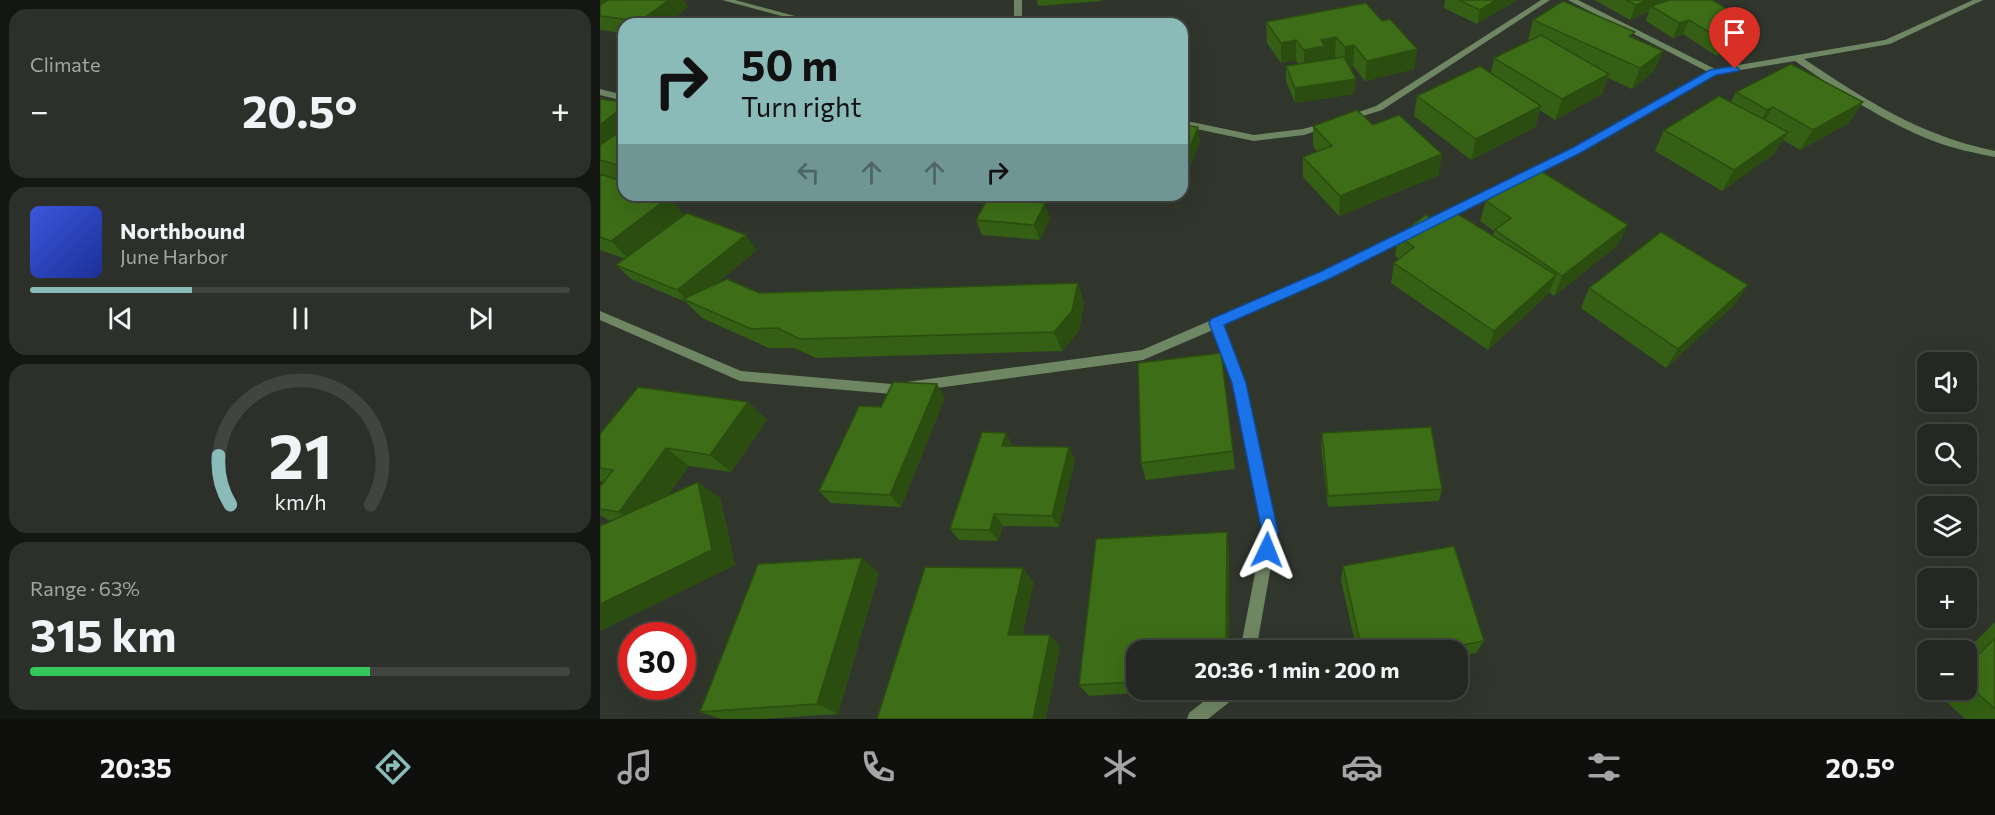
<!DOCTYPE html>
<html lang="en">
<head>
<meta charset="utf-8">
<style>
  :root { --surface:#252822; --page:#2d302a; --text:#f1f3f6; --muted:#a3a6a5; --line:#424440; --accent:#8bbbb9 }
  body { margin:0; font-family:Commissioner,sans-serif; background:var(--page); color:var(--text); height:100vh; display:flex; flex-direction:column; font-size:22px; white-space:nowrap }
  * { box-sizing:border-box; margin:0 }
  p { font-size:20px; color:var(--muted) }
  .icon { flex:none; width:33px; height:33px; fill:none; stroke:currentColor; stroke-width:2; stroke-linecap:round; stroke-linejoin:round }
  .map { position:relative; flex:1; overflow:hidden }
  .sheet { display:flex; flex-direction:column; gap:9px; padding:9px; background:#141613; width:600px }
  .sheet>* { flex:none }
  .banner { position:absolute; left:18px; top:18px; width:570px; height:183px; border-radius:18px; box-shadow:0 6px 24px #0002,0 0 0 2px var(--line); background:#8bbbb9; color:#111; overflow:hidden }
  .buttons { position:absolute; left:1317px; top:352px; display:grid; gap:12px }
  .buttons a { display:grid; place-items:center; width:60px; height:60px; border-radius:12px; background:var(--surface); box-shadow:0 6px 24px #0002,0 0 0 2px var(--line); font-size:30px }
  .speed { position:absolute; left:18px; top:622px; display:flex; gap:12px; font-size:30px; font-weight:700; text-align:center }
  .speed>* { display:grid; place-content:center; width:78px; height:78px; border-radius:50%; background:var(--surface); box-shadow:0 6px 24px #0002,0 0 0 2px var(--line); line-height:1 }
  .speed .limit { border:9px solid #d22; background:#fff; color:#111 }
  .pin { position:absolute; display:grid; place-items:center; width:51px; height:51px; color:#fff; margin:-62px -26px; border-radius:50% 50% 50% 0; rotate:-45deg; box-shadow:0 0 6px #0007 }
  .pin .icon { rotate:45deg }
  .me { position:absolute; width:66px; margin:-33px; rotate:2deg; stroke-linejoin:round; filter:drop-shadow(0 0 4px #0008) }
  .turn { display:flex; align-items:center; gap:21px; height:126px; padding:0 24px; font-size:27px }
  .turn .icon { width:78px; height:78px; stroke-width:2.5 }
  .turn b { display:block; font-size:42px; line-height:51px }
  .lanes { display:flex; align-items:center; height:57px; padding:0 24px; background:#0003; justify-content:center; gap:30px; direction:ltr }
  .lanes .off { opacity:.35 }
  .big { font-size:45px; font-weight:700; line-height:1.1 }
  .sheet .card { flex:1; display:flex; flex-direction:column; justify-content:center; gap:9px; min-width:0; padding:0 21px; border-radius:18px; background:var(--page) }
  .sheet .dial { align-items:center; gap:0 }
  .dial svg { height:156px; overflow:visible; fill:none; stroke:var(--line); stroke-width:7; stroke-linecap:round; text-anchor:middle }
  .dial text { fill:var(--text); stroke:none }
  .song { display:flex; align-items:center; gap:18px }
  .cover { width:72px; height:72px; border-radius:9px; background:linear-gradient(135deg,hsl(230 70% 55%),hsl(230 70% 35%)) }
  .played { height:6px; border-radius:3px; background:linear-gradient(90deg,var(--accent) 30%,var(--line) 30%) }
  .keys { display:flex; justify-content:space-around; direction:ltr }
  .heat { display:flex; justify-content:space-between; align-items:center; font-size:33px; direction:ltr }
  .charge { height:9px; border-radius:4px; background:linear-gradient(90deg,#34c759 63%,var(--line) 0) }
  .trip { position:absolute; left:526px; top:640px; width:342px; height:60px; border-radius:18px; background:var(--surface); box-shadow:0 6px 24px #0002,0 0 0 2px var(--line); font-weight:700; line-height:60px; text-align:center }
  .tabs { display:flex; height:96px; justify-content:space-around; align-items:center; background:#0f100e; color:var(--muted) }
  .tabs .icon { width:42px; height:42px }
  .tabs .current { color:var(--accent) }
  .tabs b { font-size:27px; color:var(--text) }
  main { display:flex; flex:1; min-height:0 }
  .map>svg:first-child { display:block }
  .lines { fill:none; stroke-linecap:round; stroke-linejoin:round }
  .minor { fill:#6f8663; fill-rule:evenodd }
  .wall { fill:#345f14; fill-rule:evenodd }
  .shaded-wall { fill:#2b4d10 }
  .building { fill:#3d6e17; stroke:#2b4d10; stroke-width:1.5 }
  .route { fill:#1a73e8; stroke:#114b97; stroke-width:1.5 }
</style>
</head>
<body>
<main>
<section class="sheet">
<div class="card"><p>Climate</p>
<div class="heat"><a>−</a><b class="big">20.5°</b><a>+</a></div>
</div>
<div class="card">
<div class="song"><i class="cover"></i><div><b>Northbound</b><p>June Harbor</p></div></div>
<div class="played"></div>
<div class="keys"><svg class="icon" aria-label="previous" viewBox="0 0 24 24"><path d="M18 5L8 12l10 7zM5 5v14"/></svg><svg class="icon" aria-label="pause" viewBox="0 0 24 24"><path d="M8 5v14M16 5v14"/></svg><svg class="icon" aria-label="next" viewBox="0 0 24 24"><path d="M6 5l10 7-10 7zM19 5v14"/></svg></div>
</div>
<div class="card dial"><svg viewBox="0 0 100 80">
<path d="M14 69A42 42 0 1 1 86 69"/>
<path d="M14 69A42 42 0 0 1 8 44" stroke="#8bbbb9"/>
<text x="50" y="56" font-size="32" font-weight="700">21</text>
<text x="50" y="72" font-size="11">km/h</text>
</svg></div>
<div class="card"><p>Range · 63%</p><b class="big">315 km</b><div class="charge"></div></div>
</section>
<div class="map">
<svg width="1395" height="719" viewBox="0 0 1395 719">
  <rect width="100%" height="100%" fill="#31362d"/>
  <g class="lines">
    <!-- minor -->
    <path class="minor" d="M122,0H135L225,24H211Z
      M414,0H422V24H414Z
      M941,0H950L782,110L747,121L742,118L776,106Z
      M968,0H978L1115,69L1285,40L1373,0H1383L1290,44L1204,59C1267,101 1319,135 1395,151V157C1375,153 1355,149 1336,142C1285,123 1239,91 1195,61L1116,74L981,151L731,278L623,325L645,383L677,532L656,651H640L663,532L633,383L613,330L543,360L292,394L140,381L0,320V311L141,371L292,384L542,350L723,272L975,147L1108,72Z
      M0,89L24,95V101L0,95Z
      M582,120L654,135L703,129L728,122L733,125L704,135L654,141L582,126Z
      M618,690H639L637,696L608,719H587L589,713Z"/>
  </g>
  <!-- wall -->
  <path class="wall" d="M0,0L88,7L66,24H24V33L0,30Z
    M437,0H501V1L438,6Z
    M845,0H917L877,24L844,8Z
    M995,0H1112L1152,42L1117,56L1083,34L1073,38L1046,21L1049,11L1030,20Z
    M933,20L1032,37L1063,51L1054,71L1032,89L1008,78L1002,94L955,120L940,110L935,127L871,160L814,116L817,96L891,73L894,58L930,41L928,40Z
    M782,21L817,49L814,69L765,81L753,66L749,67L754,94L695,103L686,81V66L699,64L696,60L681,63L667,43L666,22ZM735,57L736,59L724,60V59Z
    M1136,92L1249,123L1200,150L1183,140L1175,153L1122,191L1055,151L1064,130L1131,102Z
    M0,99L24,102V195L84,215L157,250L117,283L159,293L478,283L484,303L479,331L462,351L216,358L194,348H169L102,318L86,302L31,279L16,265L25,259L0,250V174L2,175L0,173Z
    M582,125L600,141L588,172L582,171Z
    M773,125L839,175L739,216L703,177V157L717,151L713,146V126Z
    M67,195H87L82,199Z
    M365,195H462L461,202H434L450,218L440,240L382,235L376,220L385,203H368Z
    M516,195H541L538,202L517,199Z
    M886,201L1018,245L954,296L949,292L948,294L888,350L791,283L794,263L799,259L795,256L798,236L838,223L893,236L894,231L880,221Z
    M1148,285L1134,305L1066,368L981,308L989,288Z
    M621,353L635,469L546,480L541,463Z
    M345,397L301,507L231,503L219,491Z
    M148,402L167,420L131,472L89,466L68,495L120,498L135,565L0,631V526L10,521L0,515V487L4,482L0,481V434Z
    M722,433L842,489L839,501L728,507L721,446Z
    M413,446L469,447L475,460L459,527L403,526L398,541L359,540L350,529Z
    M629,547V651H537V690H583L489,696L479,685Z
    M743,566L884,641L876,653L858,656V651H757L741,580Z
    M279,573L238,714L162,719H121L100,712Z
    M1395,622V719H1365L1334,690H1366V651Z"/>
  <!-- shaded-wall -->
  <path class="shaded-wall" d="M0,0H14L0,11Z
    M69,0H83L88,7L66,24H42L40,21Z
    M896,0H917L877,24L880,10Z
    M1048,0H1075L1051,6L1049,11L1030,20L1036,5Z
    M1089,20L1083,34L1073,38L1079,23Z
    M1160,28L1152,42L1117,56L1124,41Z
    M736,37L735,57L724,59V66L704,71V50L721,40Z
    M696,40V60L681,63V43Z
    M754,45L753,66L744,68L745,47Z
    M817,49L814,69L765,81L767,61Z
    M1063,51L1054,71L1032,89L1040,68Z
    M1009,74L1002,94L955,120L962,99Z
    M756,79L754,94L695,103V88Z
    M1263,102L1249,123L1200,150L1213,130Z
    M24,106V140L0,160V125Z
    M941,106L935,127L871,160L876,139Z
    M1173,107L1161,127L1156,130L1167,110Z
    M598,127L600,141L588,172L586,157Z
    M1188,132L1175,153L1122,191L1134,170Z
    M842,154L839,175L739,216L740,196Z
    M78,195H87L82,199Z
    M458,195H462L461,202Z
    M537,195H541L538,202Z
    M69,197L86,217L31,261L11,241Z
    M445,203L450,218L440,240L434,225Z
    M1028,225L1018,245L954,296L962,276Z
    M146,235L157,250L93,303L88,301L77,290Z
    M956,275L948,294L888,350L894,331Z
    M478,283L484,303L479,331L462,351L454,332Z
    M1148,285L1134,305L1066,368L1078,349Z
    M337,384L345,397L301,507L290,495Z
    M148,402L167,420L131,472L110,455Z
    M406,433L413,446H402Z
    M469,447L475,460L459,527L452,516Z
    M66,448L89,466L45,528L19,512Z
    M98,482L120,498L135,565L0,631V604Z
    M394,514L403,526L398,541L390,530Z
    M627,532L629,547V651L626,642Z
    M262,558L279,573L238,714L217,704Z
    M423,568L434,582L420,647L408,635Z
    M450,635L460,647L446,719H433Z"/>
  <!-- building -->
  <path class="building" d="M8,0H69L40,21L0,16V5Z
    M859,0H896L880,10Z
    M1026,0H1048L1036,5Z
    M1070,0H1112L1160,28L1124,41L1089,20L1079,23L1051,6Z
    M963,1L1035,32L1029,36L1063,51L1040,68L933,20Z
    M766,3L782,21L790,19L817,49L767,61L754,45L745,47L736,37L721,40L725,46L704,50L696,40L681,43L666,22Z
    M941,35L1009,74L962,99L894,58Z
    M744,57L756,79L695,88L686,66Z
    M1191,64L1263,102L1213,130L1173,107L1167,110L1136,92Z
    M880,66L941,106L876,139L817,96Z
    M1119,96L1188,132L1134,170L1064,130Z
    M0,99L24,102V106L0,125Z
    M757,110L773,125L799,115L842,154L740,196L703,157L732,146L713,126Z
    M582,125L598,127L586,157H582Z
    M24,129V167L0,160V145Z
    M936,168L1028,225L962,276L895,230L911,218L886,201Z
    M0,174L24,182V195H63L69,197L11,241L0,237Z
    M388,198L445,203L434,225L376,220Z
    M853,211L956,275L894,331L794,263L814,247L798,236L826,215L838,223Z
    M87,213L146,235L77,290L16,265Z
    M1061,232L1148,285L1078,349L989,288Z
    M127,279L159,293L478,283L472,311L454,332L200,339L177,328L151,329L83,299Z
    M621,353L633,451L541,463L538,363Z
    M293,382L337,384L290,495L219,491L259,406L281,407Z
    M38,387L148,402L110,455L66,448L19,512L0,509V487L13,470L0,468V434Z
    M831,427L842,489L728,496L722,433Z
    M382,432L406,433L402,446L469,447L452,516L394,514L390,530L350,529Z
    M98,482L112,550L0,604V526Z
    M627,532L626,642L594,643V651H537V682L479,685L496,539Z
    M854,546L884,641L830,651H762L743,566Z
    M262,558L217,704L100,712L158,564Z
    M325,567L423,568L408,635H450L433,719H277Z
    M1395,638V709L1366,683V667Z"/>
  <!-- route -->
  <path class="route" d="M1135,66L1139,69L1138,71L1116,75L982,152L731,278L624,325L646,383L678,532L672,556L667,558L661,556L659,550L662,532L632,383L609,323L611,319L722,271L974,147L1110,70Z"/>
</svg>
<div class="buttons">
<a><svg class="icon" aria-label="sound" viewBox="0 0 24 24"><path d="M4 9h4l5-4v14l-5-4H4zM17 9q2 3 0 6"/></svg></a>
<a><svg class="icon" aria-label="search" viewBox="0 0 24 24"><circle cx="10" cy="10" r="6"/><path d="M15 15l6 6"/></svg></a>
<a><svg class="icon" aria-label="layers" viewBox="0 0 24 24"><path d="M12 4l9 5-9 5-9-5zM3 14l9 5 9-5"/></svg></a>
<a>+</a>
<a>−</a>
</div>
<div class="speed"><div class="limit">30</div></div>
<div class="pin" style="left:1135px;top:69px;background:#d93025"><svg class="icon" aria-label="arrive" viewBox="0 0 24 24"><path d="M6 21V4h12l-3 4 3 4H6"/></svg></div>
<svg class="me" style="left:667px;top:550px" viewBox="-20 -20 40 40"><path d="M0-17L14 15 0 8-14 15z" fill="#1a73e8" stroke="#fff" stroke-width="4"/></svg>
<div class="trip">20:36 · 1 min · 200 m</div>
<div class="banner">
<div class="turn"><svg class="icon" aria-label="right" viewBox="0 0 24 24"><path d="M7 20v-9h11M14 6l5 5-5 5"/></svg><div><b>50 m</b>Turn right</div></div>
<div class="lanes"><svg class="icon off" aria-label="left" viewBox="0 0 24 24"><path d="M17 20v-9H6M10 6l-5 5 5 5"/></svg><svg class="icon off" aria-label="ahead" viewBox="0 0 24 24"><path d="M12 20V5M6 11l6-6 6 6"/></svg><svg class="icon off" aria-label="ahead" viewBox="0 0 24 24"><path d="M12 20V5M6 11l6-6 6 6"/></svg><svg class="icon" aria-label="right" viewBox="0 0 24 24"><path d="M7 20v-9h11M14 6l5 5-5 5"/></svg></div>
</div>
</div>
</main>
<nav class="tabs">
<b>20:35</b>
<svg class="icon current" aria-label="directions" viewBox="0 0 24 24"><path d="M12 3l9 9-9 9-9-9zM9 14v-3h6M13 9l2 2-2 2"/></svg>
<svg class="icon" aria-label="music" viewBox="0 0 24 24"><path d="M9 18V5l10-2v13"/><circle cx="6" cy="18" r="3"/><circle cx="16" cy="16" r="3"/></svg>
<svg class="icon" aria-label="phone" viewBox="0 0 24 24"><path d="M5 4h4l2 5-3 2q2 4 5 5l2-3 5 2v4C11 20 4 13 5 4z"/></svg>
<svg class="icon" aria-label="climate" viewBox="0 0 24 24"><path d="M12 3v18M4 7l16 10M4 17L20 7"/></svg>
<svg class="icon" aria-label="car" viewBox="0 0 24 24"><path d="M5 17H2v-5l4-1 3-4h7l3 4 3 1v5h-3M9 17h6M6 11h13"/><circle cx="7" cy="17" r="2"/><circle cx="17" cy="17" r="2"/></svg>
<svg class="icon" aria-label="filters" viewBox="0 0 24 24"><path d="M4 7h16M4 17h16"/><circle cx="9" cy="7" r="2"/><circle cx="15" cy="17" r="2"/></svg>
<b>20.5°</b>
</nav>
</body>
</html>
